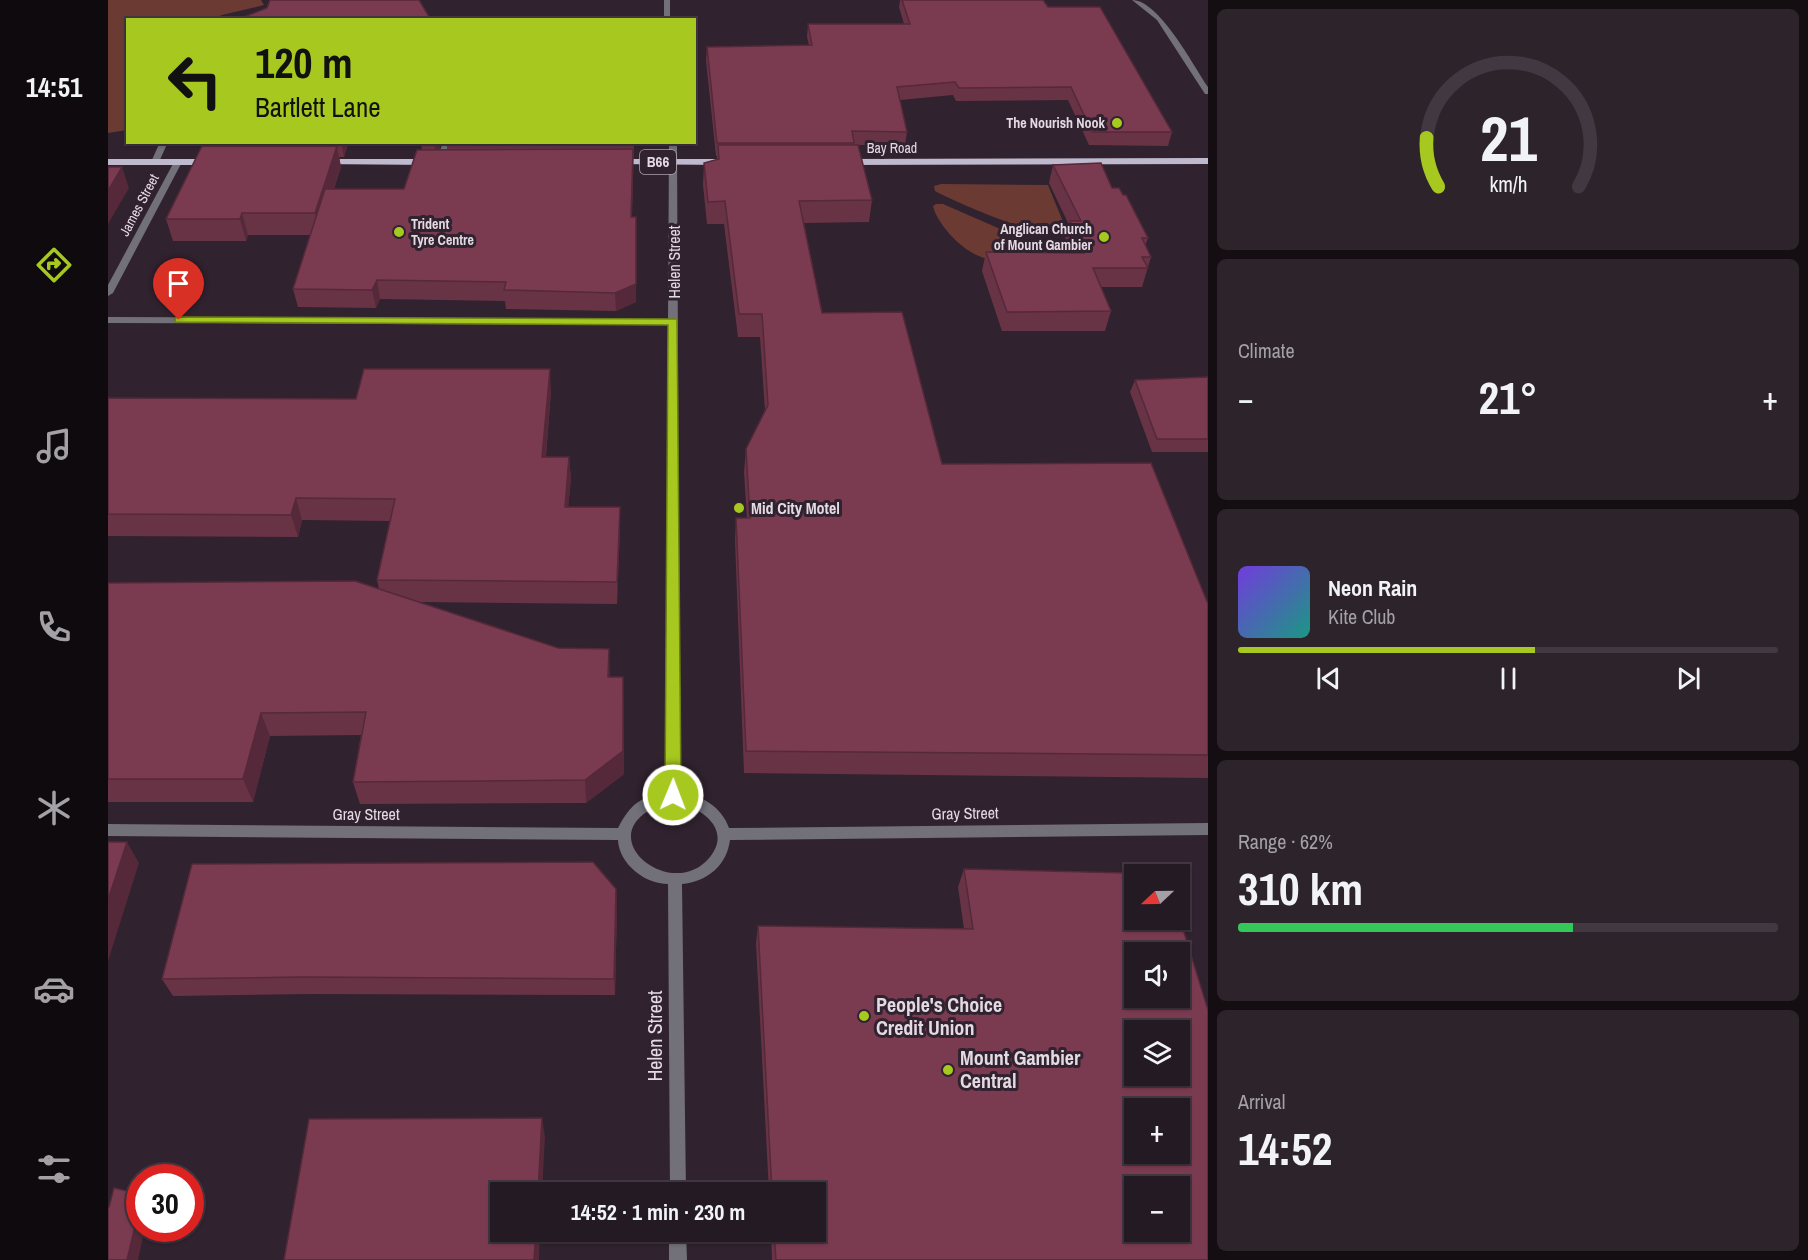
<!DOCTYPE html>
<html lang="en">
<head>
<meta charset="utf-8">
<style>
  :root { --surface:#241a23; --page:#2c232b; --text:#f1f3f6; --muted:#a3a1a6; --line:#413841; --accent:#a7c81f }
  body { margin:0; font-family:"Archivo Narrow",sans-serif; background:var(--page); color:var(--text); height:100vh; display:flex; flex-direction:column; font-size:22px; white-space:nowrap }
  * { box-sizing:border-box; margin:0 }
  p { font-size:20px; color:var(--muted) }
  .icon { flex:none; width:33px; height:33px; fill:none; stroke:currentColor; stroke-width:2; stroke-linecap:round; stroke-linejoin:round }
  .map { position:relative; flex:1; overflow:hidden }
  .details { display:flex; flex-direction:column; gap:9px; padding:9px; background:#140e13; width:600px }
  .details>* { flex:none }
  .top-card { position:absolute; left:18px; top:18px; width:570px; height:126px; border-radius:0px; box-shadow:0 2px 4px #0004,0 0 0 2px var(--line); background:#a7c81f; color:#111; overflow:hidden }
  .needle { width:39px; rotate:248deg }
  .fabs { position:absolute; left:1016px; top:864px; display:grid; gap:12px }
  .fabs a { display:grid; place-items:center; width:66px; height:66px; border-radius:0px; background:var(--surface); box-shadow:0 2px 4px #0004,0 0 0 2px var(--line); font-size:30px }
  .speed { position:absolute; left:18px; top:1164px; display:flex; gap:12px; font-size:30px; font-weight:700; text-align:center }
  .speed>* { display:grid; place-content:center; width:78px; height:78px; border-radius:50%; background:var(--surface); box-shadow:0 2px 4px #0004,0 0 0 2px var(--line); line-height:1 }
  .speed .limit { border:9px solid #d22; background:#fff; color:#111 }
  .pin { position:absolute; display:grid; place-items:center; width:51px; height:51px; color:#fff; margin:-62px -26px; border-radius:50% 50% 50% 0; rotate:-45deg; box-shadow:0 0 6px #0007 }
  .pin .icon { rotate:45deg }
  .me { position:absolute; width:66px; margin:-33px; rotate:1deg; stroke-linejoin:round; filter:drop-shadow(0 0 4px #0008) }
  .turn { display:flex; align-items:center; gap:21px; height:126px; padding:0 30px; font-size:27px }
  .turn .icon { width:78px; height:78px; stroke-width:2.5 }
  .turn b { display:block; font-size:42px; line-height:51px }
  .big { font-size:45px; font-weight:800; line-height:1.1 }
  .details .tile { flex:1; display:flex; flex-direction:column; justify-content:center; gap:9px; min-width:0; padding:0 21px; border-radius:9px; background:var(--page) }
  .details .dial { align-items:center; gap:0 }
  .dial svg { height:156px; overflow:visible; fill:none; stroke:var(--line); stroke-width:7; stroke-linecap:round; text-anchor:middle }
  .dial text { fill:var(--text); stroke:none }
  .song { display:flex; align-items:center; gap:18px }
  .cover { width:72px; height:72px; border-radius:9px; background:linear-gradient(135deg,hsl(260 70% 55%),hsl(170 70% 35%)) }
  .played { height:6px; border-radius:3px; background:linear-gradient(90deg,var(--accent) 55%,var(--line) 55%) }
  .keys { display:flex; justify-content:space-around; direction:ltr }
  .heat { display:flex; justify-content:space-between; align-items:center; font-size:33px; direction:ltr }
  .charge { height:9px; border-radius:4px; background:linear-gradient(90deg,#34c759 62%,var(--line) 0) }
  .trip { position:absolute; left:382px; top:1182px; width:336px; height:60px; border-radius:0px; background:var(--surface); box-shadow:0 2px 4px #0004,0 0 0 2px var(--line); font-weight:800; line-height:60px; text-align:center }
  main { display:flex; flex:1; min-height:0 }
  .tab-bar { display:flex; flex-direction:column; width:108px; justify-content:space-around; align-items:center; background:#0e0a0e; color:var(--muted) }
  .tab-bar .icon { width:42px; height:42px }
  .tab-bar .on { color:var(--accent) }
  .tab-bar b { font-size:27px; color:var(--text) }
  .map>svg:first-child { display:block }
  .green { fill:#6b3b33 }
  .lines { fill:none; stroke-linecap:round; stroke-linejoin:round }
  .lane { fill:#727079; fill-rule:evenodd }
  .street { fill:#727079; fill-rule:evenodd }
  .primary { fill:#beb9cc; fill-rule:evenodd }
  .wall { fill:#693346; fill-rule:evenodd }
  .shaded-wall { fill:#552939 }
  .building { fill:#7a3b51; stroke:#552939; stroke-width:1.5; fill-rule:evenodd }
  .route { fill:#a7c81f; stroke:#6d8214; stroke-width:1.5 }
  .poi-dot { fill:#a7c81f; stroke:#30222f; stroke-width:2 }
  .labels { text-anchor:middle; stroke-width:6; stroke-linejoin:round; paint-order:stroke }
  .far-poi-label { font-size:14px; font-weight:bold; fill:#e4dae3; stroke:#30222f; text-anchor:end }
  .far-street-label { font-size:14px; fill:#e4dae3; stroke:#30222f }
  .shield { fill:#30222f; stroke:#aea3ad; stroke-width:1.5 }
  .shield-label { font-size:15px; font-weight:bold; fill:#e4dae3 }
  .street-label { font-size:16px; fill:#e4dae3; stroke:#30222f }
  .poi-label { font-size:16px; font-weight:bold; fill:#e4dae3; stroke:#30222f; text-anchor:start }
  .near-poi-label { font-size:20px; font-weight:bold; fill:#e4dae3; stroke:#30222f; text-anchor:start }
  .near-street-label { font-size:20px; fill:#e4dae3; stroke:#30222f }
</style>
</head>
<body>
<main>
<nav class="tab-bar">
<b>14:51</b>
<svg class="icon on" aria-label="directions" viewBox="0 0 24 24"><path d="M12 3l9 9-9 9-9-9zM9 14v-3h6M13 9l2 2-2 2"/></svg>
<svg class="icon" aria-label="music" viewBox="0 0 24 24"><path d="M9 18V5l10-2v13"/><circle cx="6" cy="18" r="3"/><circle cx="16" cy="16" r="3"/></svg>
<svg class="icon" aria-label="phone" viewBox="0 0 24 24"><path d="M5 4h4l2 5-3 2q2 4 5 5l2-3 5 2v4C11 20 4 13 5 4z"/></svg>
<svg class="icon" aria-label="climate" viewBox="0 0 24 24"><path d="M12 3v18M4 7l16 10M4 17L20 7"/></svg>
<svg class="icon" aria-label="car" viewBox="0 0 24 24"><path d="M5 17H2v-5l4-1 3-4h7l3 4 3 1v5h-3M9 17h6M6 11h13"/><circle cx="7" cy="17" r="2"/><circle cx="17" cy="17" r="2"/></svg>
<svg class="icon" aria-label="filters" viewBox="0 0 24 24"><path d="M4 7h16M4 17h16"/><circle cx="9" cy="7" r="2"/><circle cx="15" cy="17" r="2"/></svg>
</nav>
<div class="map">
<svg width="1100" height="1260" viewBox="0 0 1100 1260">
  <rect width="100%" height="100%" fill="#30222f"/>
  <!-- green -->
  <path class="green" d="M0,0H153L156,5L114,15L106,19L20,20L19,130L0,133Z
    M833,184L940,185L956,224C952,227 948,230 944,231C920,234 850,203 827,191L826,186Z
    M828,204H835L913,238L918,253C907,255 896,258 885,259C862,260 830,227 825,206Z"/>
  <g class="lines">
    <!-- lane -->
    <path class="lane" d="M335,142H343L336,162L332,164L328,162Z"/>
    <!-- street -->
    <path class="street" d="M556,0H562V20H556Z
      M1024,0C1051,0 1085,65 1100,87V94H1097L1049,20Z
      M52,142H60L50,164H44L43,162Z
      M561,142H569L572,791C593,795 614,807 621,828L1100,823V835L622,840C619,865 599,882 574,884L578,1192H562L560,884C537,884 511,864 510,840L0,836V824L510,828C523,803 532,798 558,791L560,325L0,323V317L560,319ZM565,801C591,806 625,828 602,857C562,907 469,827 565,801Z
      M67,160L74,162L5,293L0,296V285Z
      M561,1232H578L579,1260H561Z"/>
    <!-- primary -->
    <path class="primary" d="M1100,158V164L735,165L730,162L735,159Z
      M0,159H105L110,162L105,165H0Z
      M213,159H324L329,162L324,165L209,164L208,162Z
      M507,159H618L623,162L618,165L503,164V160Z"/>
  </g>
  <!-- wall -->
  <path class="wall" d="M792,0H935L940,7L1064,132L1060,146L981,145L960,100L848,101L845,95L792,100L799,132L797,145H750L764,200L761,222L696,223L714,313L834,464L1100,604V778L636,773L627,541L628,518H639L636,472L638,449L657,411L652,337H630L616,224H599L595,185L596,163L609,159V156H608L598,60L599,47L701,45L699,37L700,24H796L791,7Z
    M85,142H334L331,150H339V142H526L524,217L528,302L508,311L398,309L397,301L272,299L268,308L190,307L185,289L202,235H140L138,241H65L58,219L102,146L101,143ZM240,144L313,145L314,150L296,189H226L233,167L231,157H236Z
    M945,165L1004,188L1015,195L1040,238L1037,246L1043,257L1034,287H992L1003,311L997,331H894L874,271L878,252L963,253L957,240L961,225L941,183Z
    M1100,377V452H1044L1022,392L1027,380Z
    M443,391L438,457H461L463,479L460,507L512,529L509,604L312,602L502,677L515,701L516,774L478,803L252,804L245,782L253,735L162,736L145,802H0V584L271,589L269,580L282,521L194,520L190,537L0,536V398L248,399Z
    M856,869L1100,1260H664L663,1232H708V1192H661L648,943L650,926L856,929L850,887Z
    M508,889L509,907L507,995L202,994L65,996L54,979Z"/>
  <!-- shaded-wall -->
  <path class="shaded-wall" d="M233,142H240L236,157Z
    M326,142H334L328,156L326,144Z
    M229,146L233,167L212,235L207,213Z
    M525,149V167L523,235V217Z
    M14,167L21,188L0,224V191Z
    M134,213L140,235L138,241L132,219Z
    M528,217V302L508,311L507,293Z
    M269,280L272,299L268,308L264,290Z
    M442,369L443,391L436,479L434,457Z
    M461,457L463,479L458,529L457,507Z
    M188,498L194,520L190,537L183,515Z
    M512,507V529L509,604V582Z
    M501,649L502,673L501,701L500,677Z
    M515,677L516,774L478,803L477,780Z
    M153,713L162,736L145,802L135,779Z
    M19,842L31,863L0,961V900Z
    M508,889L509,907L507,995L506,979Z
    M434,1118L437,1137L434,1192H430Z
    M32,1205V1228H37L30,1260H19Z
    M428,1232H432L431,1260H426Z"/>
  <!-- building -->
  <path class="building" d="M162,0H311L323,20H128L159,8Z
    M794,0H935L940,7H992L1064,132H984L963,87L851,88L847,82L789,87L799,132L744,131L746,143H609L599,47L704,45L700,24H802Z
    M313,142H326V144H313Z
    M339,142H526V144H339Z
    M610,145H750L764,200L691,201L714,313L794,312L834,464L1043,463L1100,604V755L638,751L628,518H642L638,449L660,405L654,314H631L617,201L600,202L596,163L611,159Z
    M94,146H229L207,213H134L132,219H58Z
    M525,149L523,217H528V284L507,293L396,290L398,282L269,280L264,290L185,289L217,189H296L309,150Z
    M993,163L1004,188H1011L1015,195H1018L1040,238H1034L1043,257H1034L1040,268H985L1003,311L899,312L878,252L976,253L962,221H973L945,165Z
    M0,167H14L0,191Z
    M256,369H442L434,457H461L457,507H512L509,582L269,580L287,499L188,498L183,515L0,514V398L248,399Z
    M1100,377V439H1049L1027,380Z
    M247,581L450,648L501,649L500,677H515V751L477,780L245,782L258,712L153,713L135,779H0V583Z
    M0,842H19L0,900Z
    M485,862L508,889L506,979L194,977L54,979L84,864Z
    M856,869L1058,874H1026V920H1071V916L1100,1010V1260H668L666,1232H708V1192H664L650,926L865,929ZM1026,952H1071V998H1026ZM1026,1030H1071V1076H1026ZM1026,1108H1071V1154H1026ZM1026,1186H1071V1232H1026Z
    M434,1118L430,1192H393V1232H428L426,1260H176L201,1119Z
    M6,1188L32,1194V1205L19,1260H0V1207H1Z"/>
  <!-- route -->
  <path class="route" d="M71,317L569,319L573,795L570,799L565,801L560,799L557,795L560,325L67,322V318Z"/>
  <!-- markers -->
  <g class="poi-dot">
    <circle cx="1009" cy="123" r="6"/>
    <circle cx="291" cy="232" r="6"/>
    <circle cx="996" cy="237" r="6"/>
    <circle cx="631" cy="508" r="6"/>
    <circle cx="756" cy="1016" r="6"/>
    <circle cx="840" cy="1070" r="6"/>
  </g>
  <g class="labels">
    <!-- far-poi labels -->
    <g class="far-poi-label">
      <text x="997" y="128">The Nourish Nook</text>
      <text x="303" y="229" text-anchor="start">Trident<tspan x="303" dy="16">Tyre Centre</tspan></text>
      <text x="984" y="234">Anglican Church<tspan x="984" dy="16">of Mount Gambier</tspan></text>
    </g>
    <!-- far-street labels -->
    <g class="far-street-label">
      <text x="784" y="153">Bay Road</text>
      <text transform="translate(31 205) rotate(-62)" y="5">James Street</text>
    </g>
    <!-- shield labels -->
    <rect class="shield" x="532" y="150" width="36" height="24" rx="4.5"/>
    <g class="shield-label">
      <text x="550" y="167">B66</text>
    </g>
    <!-- street labels -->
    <g class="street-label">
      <text transform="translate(566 262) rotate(-90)" y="6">Helen Street</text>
      <text transform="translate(857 813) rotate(-1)" y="6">Gray Street</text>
      <text x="258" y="820">Gray Street</text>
    </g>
    <!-- poi labels -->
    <g class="poi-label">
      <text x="643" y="514">Mid City Motel</text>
    </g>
    <!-- near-poi labels -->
    <g class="near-poi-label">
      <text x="768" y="1012">People's Choice<tspan x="768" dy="23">Credit Union</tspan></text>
      <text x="852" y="1065">Mount Gambier<tspan x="852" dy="23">Central</tspan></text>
    </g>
    <!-- near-street labels -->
    <g class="near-street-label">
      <text transform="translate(547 1036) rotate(-90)" y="7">Helen Street</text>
    </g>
  </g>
</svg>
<div class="fabs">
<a><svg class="needle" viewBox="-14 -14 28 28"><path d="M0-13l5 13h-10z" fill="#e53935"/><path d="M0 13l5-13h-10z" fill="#a3a1a6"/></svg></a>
<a><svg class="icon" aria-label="sound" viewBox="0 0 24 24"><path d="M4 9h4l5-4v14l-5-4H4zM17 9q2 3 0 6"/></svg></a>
<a><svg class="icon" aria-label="layers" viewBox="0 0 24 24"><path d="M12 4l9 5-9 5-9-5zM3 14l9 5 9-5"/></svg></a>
<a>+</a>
<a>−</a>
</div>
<div class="speed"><div class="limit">30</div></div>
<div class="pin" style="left:71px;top:320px;background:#d93025"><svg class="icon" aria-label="arrive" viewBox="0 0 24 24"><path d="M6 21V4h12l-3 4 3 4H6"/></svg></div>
<svg class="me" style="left:565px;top:795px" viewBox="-20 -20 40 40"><circle r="17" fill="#a7c81f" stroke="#fff" stroke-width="3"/><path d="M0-11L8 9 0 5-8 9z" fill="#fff"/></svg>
<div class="trip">14:52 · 1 min · 230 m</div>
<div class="top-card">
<div class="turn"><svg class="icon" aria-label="left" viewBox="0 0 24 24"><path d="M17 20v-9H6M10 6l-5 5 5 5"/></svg><div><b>120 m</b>Bartlett Lane</div></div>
</div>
</div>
<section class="details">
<div class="tile dial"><svg viewBox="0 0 100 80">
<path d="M14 69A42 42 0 1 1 86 69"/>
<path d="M14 69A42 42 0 0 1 8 44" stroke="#a7c81f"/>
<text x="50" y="56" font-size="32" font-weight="700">21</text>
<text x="50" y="72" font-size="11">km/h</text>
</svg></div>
<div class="tile"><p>Climate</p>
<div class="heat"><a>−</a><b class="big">21°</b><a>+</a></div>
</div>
<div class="tile">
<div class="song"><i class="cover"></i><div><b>Neon Rain</b><p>Kite Club</p></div></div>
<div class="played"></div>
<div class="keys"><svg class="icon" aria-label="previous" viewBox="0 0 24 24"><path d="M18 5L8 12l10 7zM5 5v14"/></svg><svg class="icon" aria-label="pause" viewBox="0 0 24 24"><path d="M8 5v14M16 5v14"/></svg><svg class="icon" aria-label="next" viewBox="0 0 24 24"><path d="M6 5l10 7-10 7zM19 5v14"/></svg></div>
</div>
<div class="tile"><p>Range · 62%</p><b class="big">310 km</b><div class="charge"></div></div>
<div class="tile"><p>Arrival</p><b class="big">14:52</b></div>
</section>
</main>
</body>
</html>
